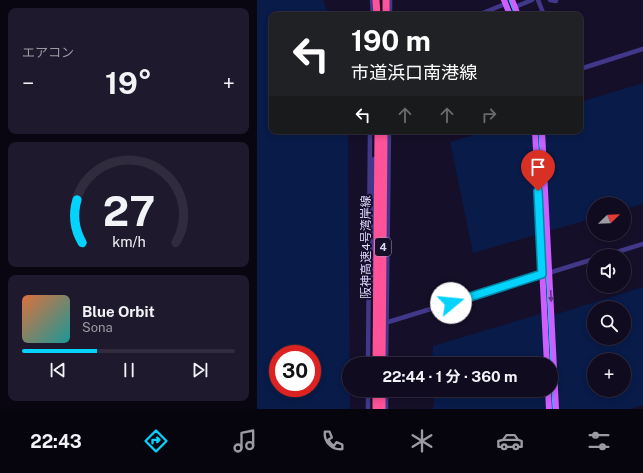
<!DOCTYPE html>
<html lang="ja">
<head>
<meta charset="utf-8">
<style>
  :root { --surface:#100b1f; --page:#1e192c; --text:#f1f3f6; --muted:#9c9ba4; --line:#302b3d; --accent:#03d3ff }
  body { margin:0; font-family:"Public Sans","Noto Sans JP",sans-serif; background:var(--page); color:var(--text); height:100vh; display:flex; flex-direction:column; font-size:15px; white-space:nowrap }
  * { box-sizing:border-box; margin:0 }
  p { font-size:13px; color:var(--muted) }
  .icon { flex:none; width:22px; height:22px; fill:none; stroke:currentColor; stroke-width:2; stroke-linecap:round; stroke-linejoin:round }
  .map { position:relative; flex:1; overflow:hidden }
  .side { display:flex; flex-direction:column; gap:8px; padding:8px; background:#090611; width:257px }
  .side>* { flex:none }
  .top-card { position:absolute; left:12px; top:12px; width:314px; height:122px; border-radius:8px; box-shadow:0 2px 6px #0003,0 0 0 1px var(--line); background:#202124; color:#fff; overflow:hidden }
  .needle { width:26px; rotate:67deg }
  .buttons { position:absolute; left:330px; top:197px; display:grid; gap:8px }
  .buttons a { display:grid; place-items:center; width:44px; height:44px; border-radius:50%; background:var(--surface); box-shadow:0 2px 6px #0003,0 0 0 1px var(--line); font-size:20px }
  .speed { position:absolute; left:12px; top:345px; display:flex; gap:8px; font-size:20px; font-weight:700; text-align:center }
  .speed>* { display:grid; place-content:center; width:52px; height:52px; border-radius:50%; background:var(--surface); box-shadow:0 2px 6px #0003,0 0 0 1px var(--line); line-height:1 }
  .speed .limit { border:6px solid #d22; background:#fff; color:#111 }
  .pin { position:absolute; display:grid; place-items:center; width:34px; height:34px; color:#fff; margin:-41px -17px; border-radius:50% 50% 50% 0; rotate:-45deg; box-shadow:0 0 4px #0007 }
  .pin .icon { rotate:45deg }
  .me { position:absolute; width:44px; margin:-22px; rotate:73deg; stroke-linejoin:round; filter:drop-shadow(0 0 3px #0008) }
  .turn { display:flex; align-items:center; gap:14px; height:84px; padding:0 16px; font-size:18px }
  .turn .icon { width:52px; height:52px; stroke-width:2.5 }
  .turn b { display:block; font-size:28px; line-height:34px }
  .lanes { display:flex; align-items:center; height:38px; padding:0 16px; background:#0003; justify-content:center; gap:20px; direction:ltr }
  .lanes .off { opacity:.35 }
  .big { font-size:30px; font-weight:700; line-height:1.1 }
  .side .widget { flex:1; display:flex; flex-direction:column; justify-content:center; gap:6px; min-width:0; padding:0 14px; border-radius:8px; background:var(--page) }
  .side .dial { align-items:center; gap:0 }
  .dial svg { height:104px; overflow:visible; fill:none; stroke:var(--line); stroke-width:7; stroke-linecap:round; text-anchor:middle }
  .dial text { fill:var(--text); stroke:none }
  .song { display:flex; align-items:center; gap:12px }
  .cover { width:48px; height:48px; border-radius:6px; background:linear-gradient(135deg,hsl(20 70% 55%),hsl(180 70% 35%)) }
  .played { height:4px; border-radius:2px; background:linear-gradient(90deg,var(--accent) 35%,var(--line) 35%) }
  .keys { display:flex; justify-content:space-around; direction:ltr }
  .heat { display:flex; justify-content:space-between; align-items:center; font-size:22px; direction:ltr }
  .trip { position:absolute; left:85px; top:357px; width:216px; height:40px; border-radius:20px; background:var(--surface); box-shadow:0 2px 6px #0003,0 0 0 1px var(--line); font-weight:700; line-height:40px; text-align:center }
  .tabs { display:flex; height:64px; justify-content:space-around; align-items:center; background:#06040c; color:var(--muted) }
  .tabs .icon { width:28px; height:28px }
  .tabs .selected { color:var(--accent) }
  .tabs b { font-size:18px; color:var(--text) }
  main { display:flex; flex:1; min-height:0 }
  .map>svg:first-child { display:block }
  .water { fill:#081b49; fill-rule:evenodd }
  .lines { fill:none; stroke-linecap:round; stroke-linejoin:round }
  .minor { stroke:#41388a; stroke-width:4.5 }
  .major { stroke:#ce5eff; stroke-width:6 }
  .highway { stroke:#ff5298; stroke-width:7 }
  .tram { stroke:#03d3ff; stroke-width:1 }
  .highway-bridge { stroke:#ff5298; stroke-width:7 }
  .oneway { fill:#683389 }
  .route-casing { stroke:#0289a6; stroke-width:10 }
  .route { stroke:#03d3ff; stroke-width:7 }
  .labels { text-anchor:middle; stroke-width:4; stroke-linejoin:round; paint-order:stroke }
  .shield { fill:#150f29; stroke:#a29bbf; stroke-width:1 }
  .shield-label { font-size:11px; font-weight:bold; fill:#ded7ff }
  .street-label { font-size:12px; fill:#ded7ff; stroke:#150f29 }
</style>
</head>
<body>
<main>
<section class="side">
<div class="widget"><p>エアコン</p>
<div class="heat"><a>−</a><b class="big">19°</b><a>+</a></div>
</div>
<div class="widget dial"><svg viewBox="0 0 100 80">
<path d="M14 69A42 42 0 1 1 86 69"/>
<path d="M14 69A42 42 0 0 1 10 36" stroke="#03d3ff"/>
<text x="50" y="56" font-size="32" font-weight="700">27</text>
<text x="50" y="72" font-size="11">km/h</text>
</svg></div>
<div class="widget">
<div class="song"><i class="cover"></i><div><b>Blue Orbit</b><p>Sona</p></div></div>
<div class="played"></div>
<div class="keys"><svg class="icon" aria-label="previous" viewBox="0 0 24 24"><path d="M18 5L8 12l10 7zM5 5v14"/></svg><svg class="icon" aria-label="pause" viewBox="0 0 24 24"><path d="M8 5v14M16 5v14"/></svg><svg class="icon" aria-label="next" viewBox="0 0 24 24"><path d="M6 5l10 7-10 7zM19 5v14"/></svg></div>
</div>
</section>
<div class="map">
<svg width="386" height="409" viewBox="0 0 386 409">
  <rect width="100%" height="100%" fill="#150f29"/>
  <!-- water -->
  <path class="water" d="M0,0H66L72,15H15V131H91L93,409H0ZM21,354H55V388H21Z
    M386,83V204L367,209V204H337V218L216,253L193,142L230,131H323V102Z
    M386,287V405L374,409H174V408L177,407V395H174V390H294V364H175L176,346L283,314L297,315ZM337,308H367V338H337ZM337,360H367V390H337Z"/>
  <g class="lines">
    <!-- minor -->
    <path class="minor" d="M115,0L116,15
      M133,0V15
      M281,0L287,15
      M293,0L299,1
      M258,7L275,0
      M221,15L248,4
      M323,69L386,49
      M347,256L386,244
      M116,295L117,159
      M128,323L337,259
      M111,364L113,131
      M129,364L132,131
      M111,390V409
      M129,409V390"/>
    <!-- major -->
    <path class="major" d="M247,0L253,15
      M255,0L261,15
      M278,131L290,364
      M285,131L299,409
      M291,390L292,409"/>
    <!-- highway -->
    <path class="highway" d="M119,0L120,15
      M129,15V0
      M125,390V409
      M119,409V390"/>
    <!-- tram -->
    <path class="tram" d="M252,0L258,15
      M282,131L294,364
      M294,371L296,409"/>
    <!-- highway-bridge -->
    <path class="highway-bridge" d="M119,364L121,131
      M125,364L127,131"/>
  </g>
  <!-- one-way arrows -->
  <defs><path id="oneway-solid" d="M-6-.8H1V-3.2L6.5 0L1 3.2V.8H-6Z"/></defs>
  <use class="oneway" href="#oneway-solid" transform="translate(294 296) rotate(87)"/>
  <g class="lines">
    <defs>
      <path id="route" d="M194,303L285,274L281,191"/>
    </defs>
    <!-- route casing -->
    <use href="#route" class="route-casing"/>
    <!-- route -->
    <use href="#route" class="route"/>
  </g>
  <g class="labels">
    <!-- shield labels -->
    <rect class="shield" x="118" y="238" width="16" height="18" rx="3"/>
    <g class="shield-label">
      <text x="126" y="251">4</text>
    </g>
    <!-- street labels -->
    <g class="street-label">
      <text transform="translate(109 247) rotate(-90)" y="4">阪神高速4号湾岸線</text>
    </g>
  </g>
</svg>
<div class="buttons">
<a><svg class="needle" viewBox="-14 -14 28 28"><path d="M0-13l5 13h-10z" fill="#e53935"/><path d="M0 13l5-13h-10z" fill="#9c9ba4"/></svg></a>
<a><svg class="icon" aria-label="sound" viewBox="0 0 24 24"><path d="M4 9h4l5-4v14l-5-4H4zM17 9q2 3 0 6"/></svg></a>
<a><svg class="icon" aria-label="search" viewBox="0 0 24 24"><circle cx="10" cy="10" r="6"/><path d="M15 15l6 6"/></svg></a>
<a>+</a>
</div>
<div class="speed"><div class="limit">30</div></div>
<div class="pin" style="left:281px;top:191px;background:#d93025"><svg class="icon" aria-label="arrive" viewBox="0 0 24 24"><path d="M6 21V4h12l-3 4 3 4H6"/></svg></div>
<svg class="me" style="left:194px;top:303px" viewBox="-20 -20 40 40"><circle r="19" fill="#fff"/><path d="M0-13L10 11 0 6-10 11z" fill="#03d3ff"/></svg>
<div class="trip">22:44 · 1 分 · 360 m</div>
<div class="top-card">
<div class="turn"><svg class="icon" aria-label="left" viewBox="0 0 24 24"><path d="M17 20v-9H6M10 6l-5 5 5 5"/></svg><div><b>190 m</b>市道浜口南港線</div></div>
<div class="lanes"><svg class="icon" aria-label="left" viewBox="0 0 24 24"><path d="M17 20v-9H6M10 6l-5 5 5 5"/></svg><svg class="icon off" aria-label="ahead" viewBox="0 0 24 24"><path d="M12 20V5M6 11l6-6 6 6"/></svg><svg class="icon off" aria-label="ahead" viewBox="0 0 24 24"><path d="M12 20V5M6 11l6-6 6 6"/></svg><svg class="icon off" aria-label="right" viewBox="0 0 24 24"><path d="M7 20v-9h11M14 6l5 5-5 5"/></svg></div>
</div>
</div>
</main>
<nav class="tabs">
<b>22:43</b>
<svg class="icon selected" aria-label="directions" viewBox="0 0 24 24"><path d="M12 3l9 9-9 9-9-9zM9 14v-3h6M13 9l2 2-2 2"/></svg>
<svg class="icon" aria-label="music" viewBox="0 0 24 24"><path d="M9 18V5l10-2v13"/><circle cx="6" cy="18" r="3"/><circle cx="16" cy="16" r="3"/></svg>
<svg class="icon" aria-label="phone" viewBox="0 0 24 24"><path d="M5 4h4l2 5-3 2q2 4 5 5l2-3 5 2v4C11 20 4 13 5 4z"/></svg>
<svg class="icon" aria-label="climate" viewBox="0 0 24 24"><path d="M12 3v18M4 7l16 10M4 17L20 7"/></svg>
<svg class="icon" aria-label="car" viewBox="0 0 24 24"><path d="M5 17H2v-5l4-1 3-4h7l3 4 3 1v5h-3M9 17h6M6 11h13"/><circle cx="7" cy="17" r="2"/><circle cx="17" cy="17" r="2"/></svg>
<svg class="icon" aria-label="filters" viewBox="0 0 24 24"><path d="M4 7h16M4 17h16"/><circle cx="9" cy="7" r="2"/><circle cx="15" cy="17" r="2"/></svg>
</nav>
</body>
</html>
